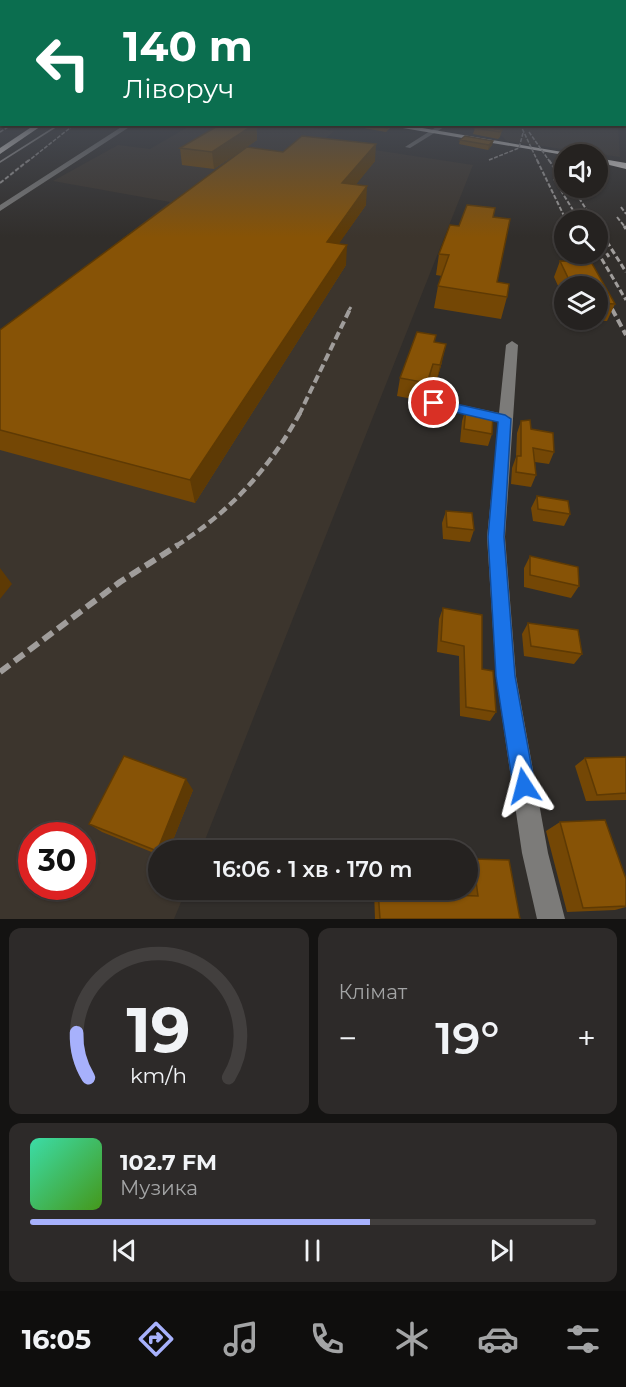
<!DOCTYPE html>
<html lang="uk">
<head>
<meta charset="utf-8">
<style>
  :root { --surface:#252220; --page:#2d2a29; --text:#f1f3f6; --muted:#a3a4a5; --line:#423f3e; --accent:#a7b1fc }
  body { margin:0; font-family:Montserrat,sans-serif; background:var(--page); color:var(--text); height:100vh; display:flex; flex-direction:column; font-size:22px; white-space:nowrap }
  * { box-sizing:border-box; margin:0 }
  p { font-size:20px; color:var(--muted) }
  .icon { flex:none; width:33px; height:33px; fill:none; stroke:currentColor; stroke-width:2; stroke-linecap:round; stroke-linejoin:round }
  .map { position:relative; height:919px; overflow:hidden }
  .drawer { display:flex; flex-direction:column; gap:9px; padding:9px; background:#141312; flex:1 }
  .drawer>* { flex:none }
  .top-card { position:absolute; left:0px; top:0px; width:627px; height:126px; box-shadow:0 2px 4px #0004,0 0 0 2px var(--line); background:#0b6e4f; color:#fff; overflow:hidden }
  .buttons { position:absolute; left:554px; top:144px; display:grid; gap:12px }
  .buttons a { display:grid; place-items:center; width:54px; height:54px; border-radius:50%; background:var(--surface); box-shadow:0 2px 4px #0004,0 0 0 2px var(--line); font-size:30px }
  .speed { position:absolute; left:18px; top:822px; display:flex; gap:12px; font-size:30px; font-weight:700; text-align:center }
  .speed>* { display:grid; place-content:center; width:78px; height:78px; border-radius:50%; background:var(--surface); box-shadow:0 2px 4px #0004,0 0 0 2px var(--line); line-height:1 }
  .speed .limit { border:9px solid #d22; background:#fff; color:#111 }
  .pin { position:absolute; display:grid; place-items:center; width:51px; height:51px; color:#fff; margin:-26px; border:3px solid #fff; border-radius:50%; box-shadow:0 2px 6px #0007 }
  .me { position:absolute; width:66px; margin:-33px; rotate:351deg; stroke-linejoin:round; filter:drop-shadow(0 0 4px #0008) }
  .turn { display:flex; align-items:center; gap:21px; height:126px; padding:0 24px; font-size:27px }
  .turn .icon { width:78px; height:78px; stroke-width:2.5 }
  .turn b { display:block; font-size:42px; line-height:51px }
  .big { font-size:45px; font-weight:600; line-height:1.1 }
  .drawer .widget { flex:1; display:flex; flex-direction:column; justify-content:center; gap:9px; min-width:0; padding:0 21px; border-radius:12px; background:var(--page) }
  .drawer .dial { align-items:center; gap:0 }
  .dial svg { height:156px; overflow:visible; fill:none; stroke:var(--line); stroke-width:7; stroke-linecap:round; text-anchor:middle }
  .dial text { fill:var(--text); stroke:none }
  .song { display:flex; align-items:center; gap:18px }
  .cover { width:72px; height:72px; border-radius:9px; background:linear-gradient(135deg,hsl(160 70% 55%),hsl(100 70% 35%)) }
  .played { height:6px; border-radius:3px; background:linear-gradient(90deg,var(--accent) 60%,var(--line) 60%) }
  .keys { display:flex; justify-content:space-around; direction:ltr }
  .heat { display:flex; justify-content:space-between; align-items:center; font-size:33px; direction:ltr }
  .drawer .tiles { flex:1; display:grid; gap:9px; grid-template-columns:1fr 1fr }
  .widget:last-child { grid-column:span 2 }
  .trip { position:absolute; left:148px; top:840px; width:330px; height:60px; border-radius:30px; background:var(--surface); box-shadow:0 2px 4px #0004,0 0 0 2px var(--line); font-weight:600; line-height:60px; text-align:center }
  .tab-bar { display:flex; height:96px; justify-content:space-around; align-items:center; background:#0f0e0d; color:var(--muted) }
  .tab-bar .icon { width:42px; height:42px }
  .tab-bar .on { color:var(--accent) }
  .tab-bar b { font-size:27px; color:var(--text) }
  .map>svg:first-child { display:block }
  .built { fill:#3c352d; fill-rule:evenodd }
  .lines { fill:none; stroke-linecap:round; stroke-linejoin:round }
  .minor { fill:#7c7b79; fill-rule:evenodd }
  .highway { fill:#e9e5e1; fill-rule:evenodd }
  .tram { stroke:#a09d9b; stroke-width:1.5 }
  .rail-far5 { stroke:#a09d9b; stroke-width:1.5; stroke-dasharray:4 1.5; stroke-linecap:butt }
  .rail-far4 { stroke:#a09d9b; stroke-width:2; stroke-dasharray:4.5 2; stroke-linecap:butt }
  .rail-far3 { stroke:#a09d9b; stroke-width:3; stroke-dasharray:6 3; stroke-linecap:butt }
  .rail-far2 { stroke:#a09d9b; stroke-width:4; stroke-dasharray:8 4; stroke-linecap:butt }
  .rail-far1 { stroke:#a09d9b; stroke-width:4.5; stroke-dasharray:9 4.5; stroke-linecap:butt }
  .rail { stroke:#a09d9b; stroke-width:6; stroke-dasharray:12 6; stroke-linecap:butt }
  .wall { fill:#744705 }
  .shaded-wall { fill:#5e3a04 }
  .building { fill:#875306; stroke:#5e3a04; stroke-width:1.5 }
  .route { fill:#1a73e8; stroke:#114b97; stroke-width:1.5 }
</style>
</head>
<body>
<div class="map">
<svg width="626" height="919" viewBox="0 0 626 919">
  <rect width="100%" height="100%" fill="#312e2b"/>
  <!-- built -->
  <path class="built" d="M193,124L293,125L334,131L322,142L473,165L201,850H159V890H186L174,919H0V332L170,202L53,181L118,145L150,149ZM32,836H82V886H32Z
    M479,125H618L620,157L507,141L491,127Z"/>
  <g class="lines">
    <!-- minor -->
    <path class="minor" d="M126,124H134L0,211V205Z
      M441,124H449L410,148L405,147Z
      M512,341L518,345L505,537L516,676L548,853L565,919H537L522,853L496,676L487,537L499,422L429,406L427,403L434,399L499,413L506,345Z"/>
    <!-- highway -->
    <path class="highway" d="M36,124H44L0,154V148Z
      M379,124H399L574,154L564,155Z
      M597,158L626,163V169L597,162Z"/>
    <!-- tram -->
    <path class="tram" d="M0,162L60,124"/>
    <!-- rail-far5 -->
    <path class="rail-far5" d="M520,124L538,162
      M0,132L13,124
      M529,132L550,162
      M489,160L519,148L523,133
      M27,162L75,124"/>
    <!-- rail-far4 -->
    <path class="rail-far4" d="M537,160L566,220
      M549,160L564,184
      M554,179L579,220
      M0,183L29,160
      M579,198L593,220
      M621,207L626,214
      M617,217L625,227"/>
    <!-- rail-far3 -->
    <path class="rail-far3" d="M597,226L626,272
      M624,226L626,229
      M597,238L609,257
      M597,251L626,300
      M584,254L613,310
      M349,310L351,307"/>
    <!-- rail-far2 -->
    <path class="rail-far2" d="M612,309L626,335
      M299,415L350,309"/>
    <!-- rail-far1 -->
    <path class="rail-far1" d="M176,546C230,512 269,469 300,413"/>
    <!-- rail -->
    <path class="rail" d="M0,672L120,582L178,545"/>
  </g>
  <!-- wall -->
  <path class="wall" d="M221,124H256L257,140L214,169L182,165L180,148Z
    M342,124H390V128L386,132Z
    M475,128L502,130L500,137L498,139L473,134Z
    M460,140L493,141L492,145L488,150L459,144Z
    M283,152L375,161L355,185L366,205L339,243L346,265L195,503L0,450V330Z
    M493,217L497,282L507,297L501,319L434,308L438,286L442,276L436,275L439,254L459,226Z
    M560,261L591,262L615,304L607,321L573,320H597V286H564V299L554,277Z
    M434,342L442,362L436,383L429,381L423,401L397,396L400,378Z
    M466,408L492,434L488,446L460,442L462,421Z
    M521,421L554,452L549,464L535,462L536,475L531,487L511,484L512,468L516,457L517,433Z
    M537,496L570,514L564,526L533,521L531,508Z
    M446,511L474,530L470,542L443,539L442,523Z
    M530,556L579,586L571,598L524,587V568Z
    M443,608L482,669L496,712L490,721L460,716L459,656L437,652L439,619Z
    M528,623L582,654L574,664L524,656L522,634Z
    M626,757V800L586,801L575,766L585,758Z
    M193,790L169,850H159V855L102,832L89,824Z
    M560,822L626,879V907L615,910L567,912L546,831Z
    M473,859L520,919H375L374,890H415V894L468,896L467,890H468V863Z"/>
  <!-- shaded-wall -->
  <path class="shaded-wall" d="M255,124H256L257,140L214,169L212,152Z
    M493,141L492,145L488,150L489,145Z
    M376,144L375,161L342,202V183Z
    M367,186L366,205L326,262L327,242Z
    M347,245L346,265L195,503L190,480Z
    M446,344L442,362L436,383L440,365Z
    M433,364L429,381L423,401L427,383Z
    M0,568L12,584L0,599Z
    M186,779L193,790L169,850H159V853L157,851Z"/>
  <!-- building -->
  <path class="building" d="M221,124H255L212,152L180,148Z
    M366,124H390L387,128Z
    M476,127L502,130L500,132L475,128Z
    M302,136L376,144L342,183L367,186L327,242L347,245L190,480L0,430V330L247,147L283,152Z
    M465,136L493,141L489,145L460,140Z
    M467,205L495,208L493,217L510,219L497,282L509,284L507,297L438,286L449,255L439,254L450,225L459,226Z
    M560,261L591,262L615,304L597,303V286H572Z
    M417,332L436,335L434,342L446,344L440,365L433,364L427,383L400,378Z
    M466,408L493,413L492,434L464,429Z
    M530,420L531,429L553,433L554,452L533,448L536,475L516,472L517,456H521V421Z
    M537,496L568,501L570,514L538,509Z
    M446,511L472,513L474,530L447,527Z
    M530,556L578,567L579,586L530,575Z
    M443,608L482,615V669L493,671L496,712L466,707L464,646L441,641Z
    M528,623L578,630L582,654L531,646Z
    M124,756L186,779L157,851L89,824Z
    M626,757V793L597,795L585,758Z
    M605,820L626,879V906L583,908L560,822Z
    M473,859L509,860L520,919H380L378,890H415V894L478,896Z"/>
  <!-- sky -->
  <linearGradient id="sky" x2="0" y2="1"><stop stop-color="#1b1918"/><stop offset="0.46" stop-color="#484c55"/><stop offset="1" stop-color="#484c55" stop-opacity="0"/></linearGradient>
  <rect width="626" height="237" fill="url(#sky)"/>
  <!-- route -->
  <path class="route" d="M434,399L505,415L511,419L504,537L515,676L535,786L532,794L524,797L517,794L513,786L496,676L488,537L498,422L429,406L428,403Z"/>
</svg>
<div class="buttons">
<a><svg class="icon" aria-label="sound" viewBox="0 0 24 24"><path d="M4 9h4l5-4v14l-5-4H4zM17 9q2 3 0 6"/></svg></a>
<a><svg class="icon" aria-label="search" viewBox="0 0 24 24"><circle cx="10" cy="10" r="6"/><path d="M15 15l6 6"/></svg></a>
<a><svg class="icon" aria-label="layers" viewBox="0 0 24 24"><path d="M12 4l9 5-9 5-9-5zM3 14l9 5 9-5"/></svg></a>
</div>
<div class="speed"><div class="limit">30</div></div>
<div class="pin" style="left:434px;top:403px;background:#d93025"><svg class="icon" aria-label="arrive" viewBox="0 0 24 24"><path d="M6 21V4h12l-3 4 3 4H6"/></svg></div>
<svg class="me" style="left:524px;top:786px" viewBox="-20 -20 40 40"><path d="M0-17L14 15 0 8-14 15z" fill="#1a73e8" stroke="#fff" stroke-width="4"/></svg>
<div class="trip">16:06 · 1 хв · 170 m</div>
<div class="top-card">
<div class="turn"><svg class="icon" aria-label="left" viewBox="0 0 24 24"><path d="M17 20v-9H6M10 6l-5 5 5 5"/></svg><div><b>140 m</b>Ліворуч</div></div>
</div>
</div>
<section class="drawer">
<div class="tiles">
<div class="widget dial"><svg viewBox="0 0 100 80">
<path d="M14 69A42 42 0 1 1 86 69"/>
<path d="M14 69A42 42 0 0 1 8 46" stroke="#a7b1fc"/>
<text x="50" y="56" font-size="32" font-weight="700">19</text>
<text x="50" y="72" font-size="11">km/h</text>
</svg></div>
<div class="widget"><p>Клімат</p>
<div class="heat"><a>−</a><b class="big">19°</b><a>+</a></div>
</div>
<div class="widget">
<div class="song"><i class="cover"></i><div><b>102.7 FM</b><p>Музика</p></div></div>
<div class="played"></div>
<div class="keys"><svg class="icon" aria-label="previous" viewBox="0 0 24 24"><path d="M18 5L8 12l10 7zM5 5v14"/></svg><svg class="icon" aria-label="pause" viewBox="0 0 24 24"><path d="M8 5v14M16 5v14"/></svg><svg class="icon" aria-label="next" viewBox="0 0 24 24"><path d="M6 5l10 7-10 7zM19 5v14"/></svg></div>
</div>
</div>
</section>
<nav class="tab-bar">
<b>16:05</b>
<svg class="icon on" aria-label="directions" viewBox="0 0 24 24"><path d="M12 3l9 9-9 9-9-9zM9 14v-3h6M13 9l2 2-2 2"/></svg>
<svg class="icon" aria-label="music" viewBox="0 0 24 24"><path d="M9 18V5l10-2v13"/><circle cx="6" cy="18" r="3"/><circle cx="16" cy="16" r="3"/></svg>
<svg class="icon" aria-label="phone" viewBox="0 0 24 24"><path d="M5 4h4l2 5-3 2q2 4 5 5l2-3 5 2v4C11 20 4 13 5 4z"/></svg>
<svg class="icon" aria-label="climate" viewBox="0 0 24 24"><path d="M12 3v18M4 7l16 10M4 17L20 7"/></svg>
<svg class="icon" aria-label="car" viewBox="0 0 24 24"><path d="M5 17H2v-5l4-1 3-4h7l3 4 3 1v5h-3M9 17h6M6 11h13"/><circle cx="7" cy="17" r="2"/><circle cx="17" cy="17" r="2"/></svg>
<svg class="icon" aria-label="filters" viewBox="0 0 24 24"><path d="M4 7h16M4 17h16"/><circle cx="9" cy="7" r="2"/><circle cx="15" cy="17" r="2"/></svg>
</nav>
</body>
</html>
